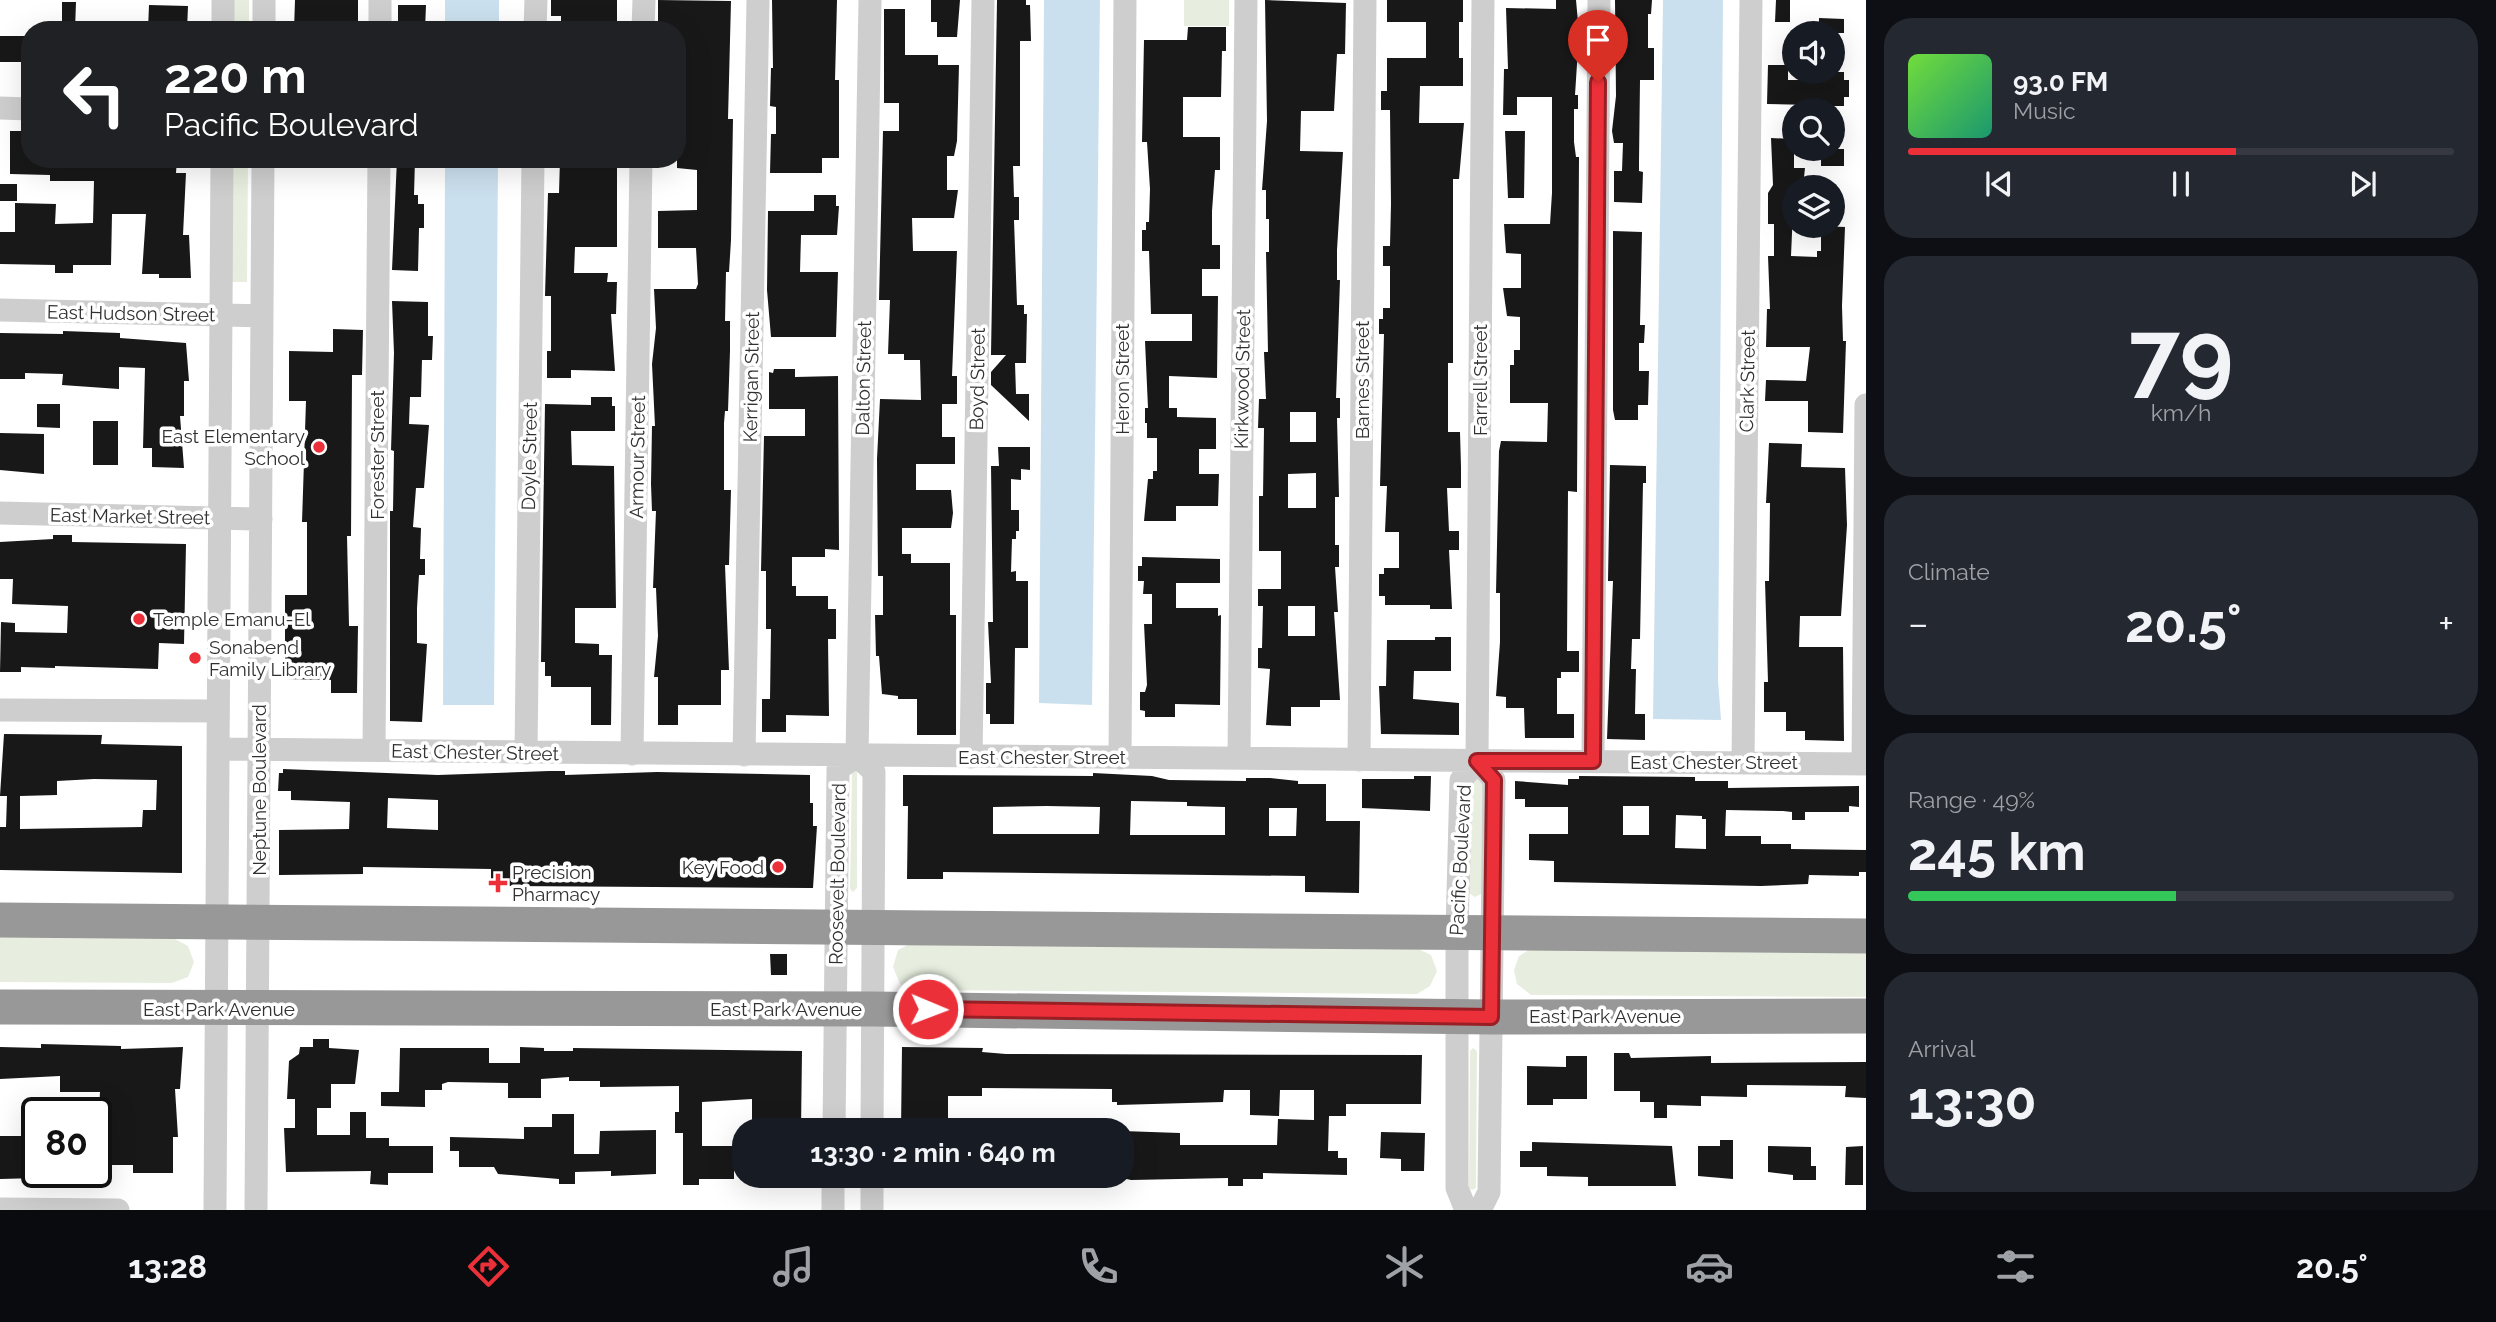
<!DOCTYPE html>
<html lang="en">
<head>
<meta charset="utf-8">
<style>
  :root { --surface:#171b24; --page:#242831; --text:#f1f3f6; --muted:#9ea1a6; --line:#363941; --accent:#ec3039 }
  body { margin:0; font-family:Raleway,sans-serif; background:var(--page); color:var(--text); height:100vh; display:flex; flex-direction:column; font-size:26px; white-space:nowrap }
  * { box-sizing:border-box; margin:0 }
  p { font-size:23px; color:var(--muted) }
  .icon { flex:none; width:38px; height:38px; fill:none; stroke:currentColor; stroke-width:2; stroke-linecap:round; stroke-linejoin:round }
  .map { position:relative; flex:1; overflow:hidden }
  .details { display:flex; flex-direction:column; gap:18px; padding:18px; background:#0d0f14; width:630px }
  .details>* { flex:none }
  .hud { position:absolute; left:21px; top:21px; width:665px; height:147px; border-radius:28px; box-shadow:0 7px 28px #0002; background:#202124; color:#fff; overflow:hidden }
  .fabs { position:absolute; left:1782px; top:21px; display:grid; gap:14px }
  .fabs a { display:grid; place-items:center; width:63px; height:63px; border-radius:50%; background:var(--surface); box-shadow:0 7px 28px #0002; font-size:35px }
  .speed { position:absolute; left:21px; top:1097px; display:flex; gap:14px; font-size:35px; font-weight:700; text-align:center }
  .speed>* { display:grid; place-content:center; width:91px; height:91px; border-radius:50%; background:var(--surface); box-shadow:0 7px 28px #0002; line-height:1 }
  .speed .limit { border:4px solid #111; border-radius:10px; background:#fff; color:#111 }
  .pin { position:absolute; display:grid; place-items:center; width:60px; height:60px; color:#fff; margin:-72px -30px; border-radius:50% 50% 50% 0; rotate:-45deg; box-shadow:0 0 7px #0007 }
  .pin .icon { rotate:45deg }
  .me { position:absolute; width:77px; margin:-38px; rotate:91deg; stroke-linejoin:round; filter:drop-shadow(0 0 5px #0008) }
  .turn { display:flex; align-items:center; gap:24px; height:147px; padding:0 28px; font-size:32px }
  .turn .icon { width:91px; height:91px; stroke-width:2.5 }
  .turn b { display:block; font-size:49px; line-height:60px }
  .big { font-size:52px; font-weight:700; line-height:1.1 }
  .details .widget { flex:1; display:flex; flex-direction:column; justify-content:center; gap:10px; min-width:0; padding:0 24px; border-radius:28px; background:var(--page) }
  .details .dial { align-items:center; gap:0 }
  .dial b { font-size:91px; line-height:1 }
  .song { display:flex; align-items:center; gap:21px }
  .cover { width:84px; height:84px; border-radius:10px; background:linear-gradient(135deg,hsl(100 70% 55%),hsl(160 70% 35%)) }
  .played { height:7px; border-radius:4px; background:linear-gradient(90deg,var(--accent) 60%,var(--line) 60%) }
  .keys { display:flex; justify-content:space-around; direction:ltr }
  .heat { display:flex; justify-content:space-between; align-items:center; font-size:38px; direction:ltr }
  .charge { height:10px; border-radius:5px; background:linear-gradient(90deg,#34c759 49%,var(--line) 0) }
  .trip { position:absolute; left:732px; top:1118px; width:402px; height:70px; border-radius:28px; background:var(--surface); box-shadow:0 7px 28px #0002; font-weight:700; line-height:70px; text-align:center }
  .dock { display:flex; height:112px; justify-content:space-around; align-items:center; background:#090b0e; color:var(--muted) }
  .dock .icon { width:49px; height:49px }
  .dock .active { color:var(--accent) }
  .dock b { font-size:32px; color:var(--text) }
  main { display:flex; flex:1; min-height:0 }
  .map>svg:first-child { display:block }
  .green { fill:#e7eedf }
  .water { fill:#cbe0ee }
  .building { fill:#181818; fill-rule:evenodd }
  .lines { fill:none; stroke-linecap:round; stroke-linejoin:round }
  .minor { stroke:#cecece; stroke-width:23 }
  .highway { stroke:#989898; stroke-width:35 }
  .route-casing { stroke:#991f25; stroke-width:18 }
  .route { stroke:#ec3039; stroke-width:12 }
  .poi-dot { fill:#ec3039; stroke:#fff; stroke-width:2.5 }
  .labels { text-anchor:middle; stroke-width:7; stroke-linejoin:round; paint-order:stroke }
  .street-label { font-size:19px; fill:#313131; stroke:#fff }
  .poi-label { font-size:19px; fill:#313131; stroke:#fff; text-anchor:start }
</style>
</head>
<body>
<main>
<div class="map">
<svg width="1866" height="1210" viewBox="0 0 1866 1210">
  <rect width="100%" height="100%" fill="#fff"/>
  <!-- green -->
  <path class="green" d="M229,0H249V30H229Z
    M1184,0H1229V26H1184Z
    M227,159H248L247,282H227Z
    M854,768L857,771V888L853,892L850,889L852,771Z
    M1476,776L1486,782L1483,893L1475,897L1464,890L1466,784Z
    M0,936L173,938L188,946L194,962L188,977L172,983L0,982Z
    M913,942L1414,947L1431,955L1437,971L1430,986L1417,994L914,990L900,984L893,967L898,950Z
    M1532,948L1866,951V997L1531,995L1517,984L1514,970L1519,956Z
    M1473,1048L1477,1051L1476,1188L1472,1190L1469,1188L1470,1051Z"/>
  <!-- water -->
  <path class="water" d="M445,0H499V30H445Z
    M1044,0H1100L1092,705L1039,703Z
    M1663,0H1723L1718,680L1721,720L1653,719Z
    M445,159H498L494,705H443Z"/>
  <!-- building -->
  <path class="building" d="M295,0H358V30H294Z
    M551,0H617V22H581L580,26H561V16H551Z
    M658,0L731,1L728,119H733L731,240L729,272H726L725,321H730V351L728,411H725L724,423V490H731L729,565H725L729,670H721V705H678V725H658V677H654L658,636L656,588H653L656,511H652L651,484L652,426H655L652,364L656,328L654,289H696L698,284L696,248H658V211L697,210V170L677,168V30H658Z
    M772,0H837L835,80H839V158H822V173H770L771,134H776V107L770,106L771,68H773Z
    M931,0H960L957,37H937V22H931Z
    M997,0H1026V5H1030L1031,41H1020V166H1013L1014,197H1019V220H1014L1017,305H1024V314H1027L1026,363H1015L1016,394H1029V421L991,385V372L1006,355H991Z
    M1265,0L1346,3L1345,54H1337L1334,111H1301L1300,151L1343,152L1337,250V280H1340L1336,398H1340V418H1337L1339,497H1335V545H1339V567H1335L1338,612H1334L1340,700H1320V707H1291V726L1266,725L1270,669L1258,668V648H1262L1263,606H1258V589H1281V551H1259V496H1263L1264,428H1258L1259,399H1266L1264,352H1268L1266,252H1269V219H1266V190H1262L1267,121ZM1290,412H1316V442H1290ZM1316,473V508H1288V474ZM1288,606H1315V636H1288Z
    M1387,0H1463V22H1459V58H1463V86H1420L1419,123H1464L1459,179H1453V363H1448V432H1460L1461,467V488H1447L1449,531H1459V550H1449L1452,609H1430V605H1385V596H1379V574H1384V568H1399V532H1385L1387,486H1380L1384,334H1379V319H1383V308H1390V266H1383V246H1390L1391,204L1390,110H1381V91H1387V58H1426V22H1387Z
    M1556,0H1576L1579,33L1575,95H1578V109H1574V142L1576,157H1579L1577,492L1568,491L1567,651H1579V672H1561V678H1557V714H1574V738H1525L1524,708H1506V697L1496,696L1500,642V593H1496L1499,451L1501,441L1547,442L1548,403H1510V365H1514V350H1520V317L1507,316L1503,288H1521V254L1506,253L1504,224H1550L1552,193V97H1517V115H1503L1504,69H1508L1506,8L1556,9Z
    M1615,0H1652L1651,14H1648V48H1654V80H1640L1639,161V171L1643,172L1642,203L1614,202V171H1622L1623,143H1614L1612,131L1616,96Z
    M1776,0H1790V22H1775Z
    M62,2H76L75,30H62Z
    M149,5L188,6L187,30H148Z
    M398,5H426L425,30H398Z
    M884,9H905V55H938V65H959L957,141L954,156H947V190H958L954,218H912L913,251H957L952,376H957V404H942V437H955V464H916V490H951L953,513L951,528H902V554H911V563H950V615H956V735H917V699H898V696L882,694L879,656H876L875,615H883V576H878L877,459L880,399L921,400L920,360H904V354H888L890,300H879L883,131H899V103H884Z
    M1819,18L1844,19V33H1819Z
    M1188,27H1226V51H1222L1221,97H1183V137H1220V170H1215L1212,211V245H1220V269H1202V296H1218L1217,378L1169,376V408H1177V417L1216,418V449H1199V474H1219L1218,506H1176V521H1144L1148,479H1153V471H1157V438H1147V423H1145V408H1148L1145,341H1192V314H1151L1149,251H1142V230H1146V222H1149L1150,189L1147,142H1142L1144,40H1187Z
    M0,36H30V62H0Z
    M1768,65H1788V80H1813L1814,72H1844V80H1849V97H1844V106H1833V110H1814V105L1767,104Z
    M10,131H28L30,159H177L176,173H186L183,235H189L191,278H159V274H142L146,214H112L111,265H73V273H55V265L0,264V232H15V203L56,204L55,224L93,223L94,181H50V175L10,174Z
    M1505,131H1525L1524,198H1508Z
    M1771,138L1794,139V168H1805L1803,187H1794L1791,256L1817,257V251H1821V226L1845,227L1842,306L1843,341H1846L1843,433L1808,432V401H1765L1766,380L1806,381L1810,347H1766L1767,309H1770L1768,256H1774V224H1768V193L1773,185Z
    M1821,149H1844V166H1821Z
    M397,159H415L414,195H418V204H424V228H419L418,271L392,270Z
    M560,159H617V247H575L574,273H608L607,282H617L616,314H611L615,371L571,370V378H547V351H551V296H545L548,193H559Z
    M0,184H17V201H0Z
    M814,195H836V206H839L837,235H801L800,272H838L836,337H771L767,290L768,211H814Z
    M1613,231L1642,232L1640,325H1645L1644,343H1639V371H1649L1648,405H1638V420H1615L1613,410Z
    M392,301L428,302V336H433L432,360H422L421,397H410L409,424L429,425L424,488H416L413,527L421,528L420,559H425V575H419L417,608V643L427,644L422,722L390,721V511H393L394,451L391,450L394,353Z
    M333,329L363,330L362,375H352L351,536H347L349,626H358L357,693H331V680L285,679V595H307V522H302L306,401H289V351L333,352Z
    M63,331L120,333V338L186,343L189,381H184V416H180L184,468L152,467V448H143L145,368L119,367V389L62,385L63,374L25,373V379H0V333L63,334Z
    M774,369H795V377L838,376L839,550L825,549V557H792V586H796V596H828V609H836V639H828L829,716L786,715V732H762V699H770L771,629H766V571H761L764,436H805V409H769V372L773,373Z
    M591,397H612V406H615V431H571L572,465L614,466L616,608H575V643L599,644V655H612L611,725H591V687H551V676H545V662H541L545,404L591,405Z
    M37,404H60V428L37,427Z
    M93,421H118V465H93Z
    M0,433L44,434V474L0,470Z
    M1769,443L1802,444L1801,467L1845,468L1847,525L1841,616H1800L1799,647H1843L1844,741L1805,740V731H1786V712H1764V682H1768L1765,581H1769L1770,503H1766Z
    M998,447H1030V470L1021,469V480L1011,479V510H1019V531H1016V539H1012L1011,572L1016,571V581H1028V648H1015L1014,724H990V714H986V683H991L988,622H993L991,466H999Z
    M1610,465L1646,466V483H1643L1640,639H1632L1631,669H1636L1635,714H1645V740L1607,739L1613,581H1608Z
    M53,535H72V542L186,544L184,644L159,643L158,669L55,666V668L21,667V672H0L1,622L15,623V632L67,633L68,606L12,604L13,579H0V542L53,539Z
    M1142,557L1220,559V583H1176V608H1218V616L1221,615L1220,705L1175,704V717H1145V711L1140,710V692H1145L1147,685L1144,624H1152V594H1143L1144,581H1138V566H1142Z
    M1435,637H1451V671H1414L1413,699L1459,703V735L1381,734L1379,686H1386L1387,640H1435Z
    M4,734L102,735L101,744L182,746V873L0,870V827H6L7,796H0ZM94,779L157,780L156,810H143L142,827L20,829V796L57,795V781Z
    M283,769L438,775L549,771H565V775L657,772L810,775V803H813V826H817L813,888L491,886V869L363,867V874L279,875V830L349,829L350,802L291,800V791H278L279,773H283ZM388,798L438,800V830L387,828Z
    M1093,773L1152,776L1169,780L1246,781V778H1270L1298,781V784H1326V821H1360L1359,893L1305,892V876L943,872V879H907L908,806H903V775L1093,776ZM1131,801L1187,802V806L1225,807V835H1130ZM1047,806L1100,807L1099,834H993V807ZM1269,808H1297L1296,836H1269Z
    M1414,776H1431L1430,811L1362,808V779H1414Z
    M1579,776L1695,777V781H1728V788L1859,786V807L1849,806V812H1805V820H1792V812L1783,811L1726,810L1725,836H1761V844H1791V849L1866,850V872H1859V876L1809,875L1808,884L1761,886L1554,882V861L1529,860V834H1568V807H1525V799H1515V781L1568,785V779H1579ZM1623,806H1649V835H1623ZM1676,815L1702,816V819H1706V849L1675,848Z
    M770,954H787V975H771Z
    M313,1039H329V1048L359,1050L355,1084H331V1108H317V1135H350V1112H366V1138H389V1146H433V1173H388V1185L370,1184L371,1171L286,1172L284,1128H295V1099H287L289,1061L299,1054L300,1047H313Z
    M41,1044L121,1046V1049L183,1047L180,1089H175L178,1137H173V1173H133V1165H96L100,1092H60V1076L0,1079V1047L41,1048Z
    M520,1047L544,1048V1051H573V1048L802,1051L801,1130H752V1099L702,1102V1146H734V1179H699V1185H683V1133H675V1112H679V1086L600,1087V1081H569V1077L541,1079V1098H508V1083L448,1082L442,1084V1090H425V1107L381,1106V1092H399L400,1048H489V1063H520Z
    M902,1047L983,1048L982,1052L1006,1054L1422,1055L1421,1104H1346V1116H1329L1328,1151H1338V1158H1347V1175L1263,1173V1179H1243V1186H1228V1178L1131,1180L1122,1178V1131L1180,1133V1145H1277L1278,1119L1314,1120V1090H1280L1279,1116L1250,1115V1090H1224L1223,1102L1117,1105V1102H1112V1089L982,1088V1096H948V1130H901Z
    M1614,1053H1629L1631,1058L1711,1056V1063L1866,1062V1098L1845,1097L1846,1086L1747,1085V1097L1701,1096V1106L1667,1105V1118H1654V1102H1640V1091H1614Z
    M1566,1056H1587V1099H1553V1105H1527V1066L1566,1067Z
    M552,1114H574V1154H599L600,1131L656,1130V1174L611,1176V1171L575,1172V1184H559V1179L498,1174L494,1167H459V1151H450V1137L524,1139V1127H552Z
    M1381,1132L1425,1133L1424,1171H1401V1159L1380,1158Z
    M0,1136H37V1178L0,1179Z
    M1720,1140H1733V1179L1698,1176V1146H1720Z
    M1532,1142L1672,1146L1676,1186H1588V1177L1547,1176V1167H1520V1151H1532Z
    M1768,1146L1811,1147V1166H1816V1180H1793V1175L1768,1172Z
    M1863,1146V1185H1845L1846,1147Z"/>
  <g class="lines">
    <!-- minor -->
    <path class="minor" d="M223,30V0
      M264,30V0
      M380,30V0
      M535,30L536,0
      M643,30L644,0
      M0,108L30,109
      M0,310L262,316
      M0,513L261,519
      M0,710L218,711
      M218,749L1866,764
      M374,750L379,159
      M526,753L533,159
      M632,754L641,159
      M744,755L758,0
      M857,756L870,0
      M857,756L874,772L872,1130
      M971,757L983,0
      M1120,758L1125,0
      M1239,758L1246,0
      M1359,760L1365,0
      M1477,761L1483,0
      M1477,761L1494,780L1489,1192L1480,1210
      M1593,761L1599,0
      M1743,763L1751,0
      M1863,764L1866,405
      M834,1130L838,769L857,756
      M0,1209L118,1210
      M215,1210L222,159
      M256,1210L263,159
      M833,1210V1176
      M872,1210V1176
      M1466,1210L1457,1188V930L1461,780L1477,761"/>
    <!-- highway -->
    <path class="highway" d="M0,920L1866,936
      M0,1007L873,1009L1491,1017L1866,1016"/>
  </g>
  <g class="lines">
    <defs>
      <path id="route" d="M928,1009L1491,1017L1494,780L1477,761H1593L1598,82"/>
    </defs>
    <!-- route casing -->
    <use href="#route" class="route-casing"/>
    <!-- route -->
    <use href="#route" class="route"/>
  </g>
  <!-- markers -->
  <g class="poi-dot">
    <circle cx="319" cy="447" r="7"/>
    <circle cx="139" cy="619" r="7"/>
    <circle cx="195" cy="658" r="7"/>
    <circle cx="778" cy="867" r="7"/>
    <path d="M494.5 872.5h7v7h7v7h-7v7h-7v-7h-7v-7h7z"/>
  </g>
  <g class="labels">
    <!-- street labels -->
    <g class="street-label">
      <text transform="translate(131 313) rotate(1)" y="7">East Hudson Street</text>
      <text transform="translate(751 377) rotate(-89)" y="7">Kerrigan Street</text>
      <text transform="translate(863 378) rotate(-89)" y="7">Dalton Street</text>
      <text transform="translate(977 379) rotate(-89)" y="7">Boyd Street</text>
      <text transform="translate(1122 379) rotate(-90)" y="7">Heron Street</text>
      <text transform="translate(1242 379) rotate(-89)" y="7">Kirkwood Street</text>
      <text transform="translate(1362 380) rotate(-90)" y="7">Barnes Street</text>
      <text transform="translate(1480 380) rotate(-90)" y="7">Farrell Street</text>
      <text transform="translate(1747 381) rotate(-89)" y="7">Clark Street</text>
      <text transform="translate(377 455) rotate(-90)" y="7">Forester Street</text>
      <text transform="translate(529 456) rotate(-89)" y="7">Doyle Street</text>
      <text transform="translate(637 457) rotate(-89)" y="7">Armour Street</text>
      <text transform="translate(130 516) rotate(1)" y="7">East Market Street</text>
      <text transform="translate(475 752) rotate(1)" y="7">East Chester Street</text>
      <text x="1042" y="764">East Chester Street</text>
      <text x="1714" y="769">East Chester Street</text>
      <text transform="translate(259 790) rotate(-90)" y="7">Neptune Boulevard</text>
      <text transform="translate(1460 860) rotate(-87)" y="7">Pacific Boulevard</text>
      <text transform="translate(837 874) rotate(-89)" y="7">Roosevelt Boulevard</text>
      <text x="219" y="1016">East Park Avenue</text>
      <text x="786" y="1016">East Park Avenue</text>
      <text x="1605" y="1023">East Park Avenue</text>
    </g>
    <!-- poi labels -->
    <g class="poi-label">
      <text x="305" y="443" text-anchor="end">East Elementary<tspan x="305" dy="22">School</tspan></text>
      <text x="153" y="626">Temple Emanu-El</text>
      <text x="209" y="654">Sonabend<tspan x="209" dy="22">Family Library</tspan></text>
      <text x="764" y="874" text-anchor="end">Key Food</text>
      <text x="512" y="879">Precision<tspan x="512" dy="22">Pharmacy</tspan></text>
    </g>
  </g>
</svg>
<div class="fabs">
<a><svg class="icon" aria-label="sound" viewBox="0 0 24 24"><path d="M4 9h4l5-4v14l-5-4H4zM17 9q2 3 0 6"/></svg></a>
<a><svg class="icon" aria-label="search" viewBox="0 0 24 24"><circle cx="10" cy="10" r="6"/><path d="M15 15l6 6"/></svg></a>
<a><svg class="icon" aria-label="layers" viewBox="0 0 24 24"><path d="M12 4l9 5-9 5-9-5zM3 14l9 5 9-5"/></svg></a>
</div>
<div class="speed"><div class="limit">80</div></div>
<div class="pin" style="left:1598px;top:82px;background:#d93025"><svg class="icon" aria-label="arrive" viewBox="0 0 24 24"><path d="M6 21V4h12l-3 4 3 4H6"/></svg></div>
<svg class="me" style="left:928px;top:1009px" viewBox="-20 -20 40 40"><circle r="17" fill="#ec3039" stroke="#fff" stroke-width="3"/><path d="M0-11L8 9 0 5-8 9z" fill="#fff"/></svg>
<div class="trip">13:30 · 2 min · 640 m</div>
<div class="hud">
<div class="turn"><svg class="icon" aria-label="left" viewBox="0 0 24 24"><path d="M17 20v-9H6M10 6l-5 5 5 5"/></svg><div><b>220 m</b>Pacific Boulevard</div></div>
</div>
</div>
<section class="details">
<div class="widget">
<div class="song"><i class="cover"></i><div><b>93.0 FM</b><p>Music</p></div></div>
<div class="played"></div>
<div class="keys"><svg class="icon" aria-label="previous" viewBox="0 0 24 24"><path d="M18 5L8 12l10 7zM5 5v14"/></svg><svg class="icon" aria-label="pause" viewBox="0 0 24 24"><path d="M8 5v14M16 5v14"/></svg><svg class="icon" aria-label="next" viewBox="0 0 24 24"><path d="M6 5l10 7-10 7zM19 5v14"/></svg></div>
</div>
<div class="widget dial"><b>79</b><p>km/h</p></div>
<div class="widget"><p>Climate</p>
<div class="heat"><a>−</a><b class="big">20.5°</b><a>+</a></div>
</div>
<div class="widget"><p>Range · 49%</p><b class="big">245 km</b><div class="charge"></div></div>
<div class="widget"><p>Arrival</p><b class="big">13:30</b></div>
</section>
</main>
<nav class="dock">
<b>13:28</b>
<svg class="icon active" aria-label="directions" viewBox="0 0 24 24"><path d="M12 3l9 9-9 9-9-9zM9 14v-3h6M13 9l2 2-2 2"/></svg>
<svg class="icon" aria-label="music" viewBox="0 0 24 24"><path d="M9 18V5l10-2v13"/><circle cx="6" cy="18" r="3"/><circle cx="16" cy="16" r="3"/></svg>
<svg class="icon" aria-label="phone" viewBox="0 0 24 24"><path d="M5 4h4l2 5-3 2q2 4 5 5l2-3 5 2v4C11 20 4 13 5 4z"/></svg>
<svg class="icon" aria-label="climate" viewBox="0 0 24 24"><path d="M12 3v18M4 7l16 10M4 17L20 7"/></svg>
<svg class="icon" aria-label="car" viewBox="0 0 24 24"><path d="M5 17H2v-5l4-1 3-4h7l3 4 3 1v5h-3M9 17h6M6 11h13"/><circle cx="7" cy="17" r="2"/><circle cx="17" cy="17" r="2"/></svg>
<svg class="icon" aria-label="filters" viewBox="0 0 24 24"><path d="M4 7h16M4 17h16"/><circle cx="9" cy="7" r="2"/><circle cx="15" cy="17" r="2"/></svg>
<b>20.5°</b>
</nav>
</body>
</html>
